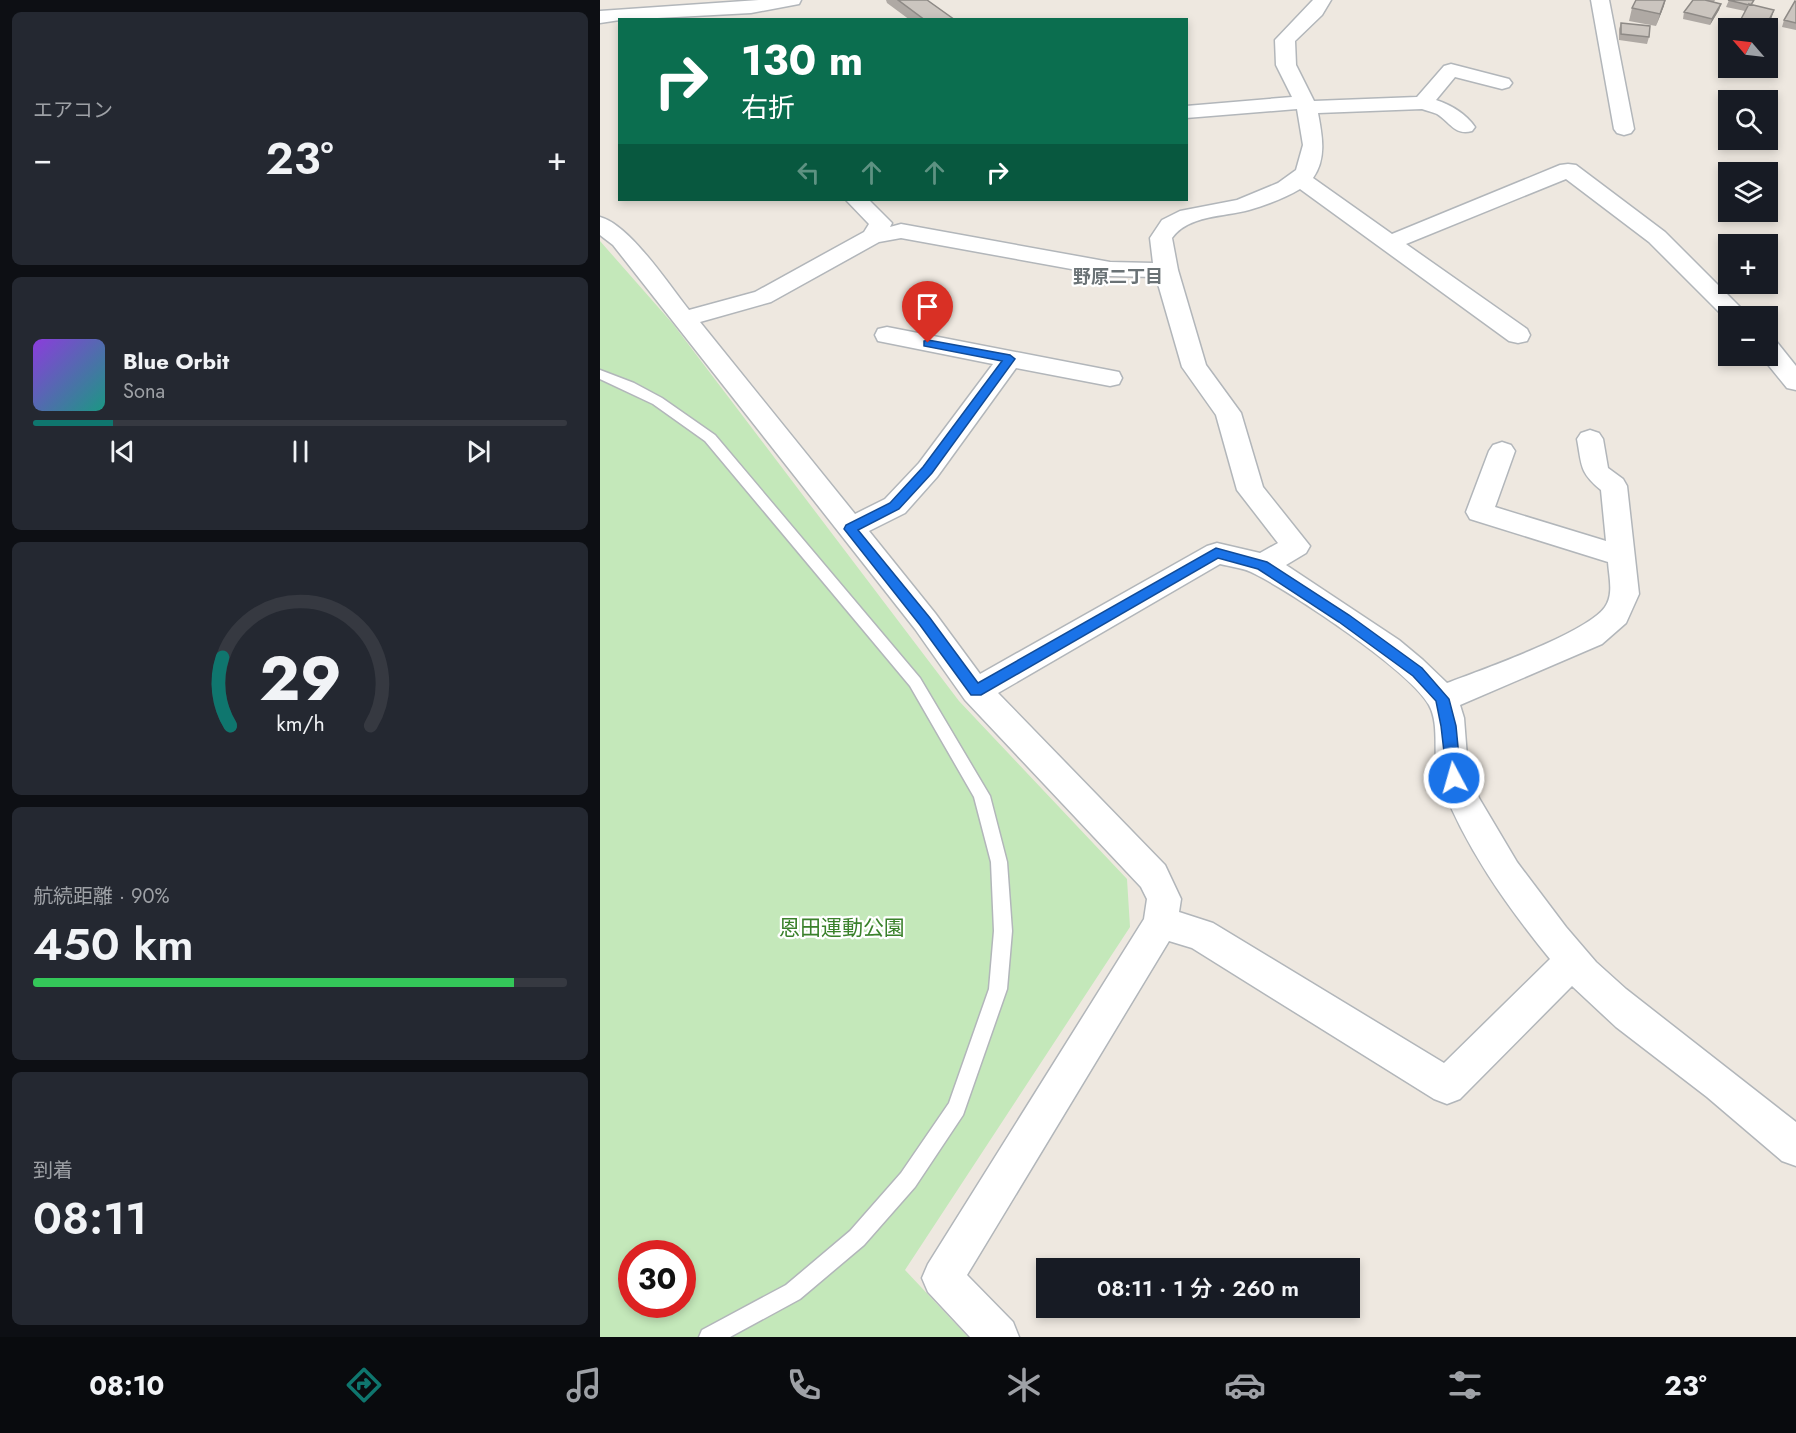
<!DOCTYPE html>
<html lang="ja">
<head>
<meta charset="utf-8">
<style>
  :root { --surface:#171b24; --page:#242831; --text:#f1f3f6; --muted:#9ea1a6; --line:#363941; --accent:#0f766e }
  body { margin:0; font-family:Jost,"Noto Sans JP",sans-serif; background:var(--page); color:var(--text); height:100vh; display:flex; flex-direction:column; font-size:22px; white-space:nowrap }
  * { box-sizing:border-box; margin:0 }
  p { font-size:20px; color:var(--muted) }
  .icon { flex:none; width:33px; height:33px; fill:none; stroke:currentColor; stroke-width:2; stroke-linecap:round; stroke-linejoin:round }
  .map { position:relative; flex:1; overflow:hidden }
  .sheet { display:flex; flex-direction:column; gap:12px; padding:12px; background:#0d0f14; width:600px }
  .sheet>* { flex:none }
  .banner { position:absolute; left:18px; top:18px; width:570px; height:183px; border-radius:0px; box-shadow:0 3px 9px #0003; background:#0b6e4f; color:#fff; overflow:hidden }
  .needle { width:39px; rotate:298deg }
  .fabs { position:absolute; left:1118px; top:18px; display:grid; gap:12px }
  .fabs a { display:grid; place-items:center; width:60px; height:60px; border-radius:0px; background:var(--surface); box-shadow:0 3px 9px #0003; font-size:30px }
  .speed { position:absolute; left:18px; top:1240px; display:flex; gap:12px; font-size:30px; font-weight:700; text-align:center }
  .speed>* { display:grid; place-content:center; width:78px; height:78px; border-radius:50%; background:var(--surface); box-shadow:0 3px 9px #0003; line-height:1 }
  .speed .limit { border:9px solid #d22; background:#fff; color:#111 }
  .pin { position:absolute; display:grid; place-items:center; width:51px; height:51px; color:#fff; margin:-62px -26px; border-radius:50% 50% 50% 0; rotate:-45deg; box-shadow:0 0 6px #0007 }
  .pin .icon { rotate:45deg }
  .me { position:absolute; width:66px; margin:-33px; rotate:354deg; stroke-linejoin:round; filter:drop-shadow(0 0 4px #0008) }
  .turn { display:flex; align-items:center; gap:21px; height:126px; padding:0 24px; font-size:27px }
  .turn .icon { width:78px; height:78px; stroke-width:2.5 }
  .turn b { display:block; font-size:42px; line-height:51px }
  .lanes { display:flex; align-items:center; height:57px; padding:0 24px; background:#0003; justify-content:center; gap:30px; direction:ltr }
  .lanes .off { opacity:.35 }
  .big { font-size:45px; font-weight:600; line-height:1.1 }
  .sheet .tile { flex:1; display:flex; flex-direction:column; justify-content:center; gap:9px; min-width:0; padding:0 21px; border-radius:9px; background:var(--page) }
  .sheet .dial { align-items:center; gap:0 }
  .dial svg { height:156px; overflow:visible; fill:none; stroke:var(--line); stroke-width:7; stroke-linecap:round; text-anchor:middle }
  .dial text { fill:var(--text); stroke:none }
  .song { display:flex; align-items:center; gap:18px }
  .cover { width:72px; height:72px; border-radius:9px; background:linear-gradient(135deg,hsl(270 70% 55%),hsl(170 70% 35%)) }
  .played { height:6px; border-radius:3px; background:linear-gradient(90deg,var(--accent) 15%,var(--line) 15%) }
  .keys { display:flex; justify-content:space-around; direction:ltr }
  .heat { display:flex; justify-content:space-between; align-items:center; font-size:33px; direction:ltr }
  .charge { height:9px; border-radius:4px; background:linear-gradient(90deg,#34c759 90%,var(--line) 0) }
  .trip { position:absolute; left:436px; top:1258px; width:324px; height:60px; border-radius:0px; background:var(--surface); box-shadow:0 3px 9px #0003; font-weight:600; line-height:60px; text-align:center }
  .menu { display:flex; height:96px; justify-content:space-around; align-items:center; background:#090b0e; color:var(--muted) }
  .menu .icon { width:42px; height:42px }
  .menu .on { color:var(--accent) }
  .menu b { font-size:27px; color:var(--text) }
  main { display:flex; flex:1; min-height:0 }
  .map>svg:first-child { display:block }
  .green { fill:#c4e8ba; fill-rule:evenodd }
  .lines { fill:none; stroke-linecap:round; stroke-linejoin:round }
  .lane-casing { stroke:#b2b6ba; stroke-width:3 }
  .street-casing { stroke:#b2b6ba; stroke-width:3 }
  .lane { fill:#fff; fill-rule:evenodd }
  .street { fill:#fff; fill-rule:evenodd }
  .wall { fill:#afa9a4 }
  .shaded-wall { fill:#8e8a86 }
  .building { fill:#cbc5bf; stroke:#8e8a86; stroke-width:1.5 }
  .route { fill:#1a73e8; stroke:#114b97; stroke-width:1.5 }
  .labels { text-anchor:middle; stroke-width:4.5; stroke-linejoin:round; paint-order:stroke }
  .far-neighbourhood-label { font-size:18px; font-weight:bold; fill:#6a7275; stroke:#fff }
  .park-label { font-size:21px; fill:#3a812b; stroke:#fff }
</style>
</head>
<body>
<main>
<section class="sheet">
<div class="tile"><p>エアコン</p>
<div class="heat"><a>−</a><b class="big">23°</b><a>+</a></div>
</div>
<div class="tile">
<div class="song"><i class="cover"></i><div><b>Blue Orbit</b><p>Sona</p></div></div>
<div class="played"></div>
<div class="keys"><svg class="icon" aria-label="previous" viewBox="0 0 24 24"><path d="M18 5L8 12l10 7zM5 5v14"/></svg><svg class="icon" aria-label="pause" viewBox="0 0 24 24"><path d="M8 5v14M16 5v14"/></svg><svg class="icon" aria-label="next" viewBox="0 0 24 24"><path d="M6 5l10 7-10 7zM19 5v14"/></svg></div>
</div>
<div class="tile dial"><svg viewBox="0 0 100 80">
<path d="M14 69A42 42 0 1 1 86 69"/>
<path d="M14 69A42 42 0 0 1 10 34" stroke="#0f766e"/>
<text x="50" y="56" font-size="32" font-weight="700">29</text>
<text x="50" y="72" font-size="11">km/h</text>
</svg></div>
<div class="tile"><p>航続距離 · 90%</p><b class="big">450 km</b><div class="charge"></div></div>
<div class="tile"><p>到着</p><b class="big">08:11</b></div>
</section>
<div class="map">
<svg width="1196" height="1337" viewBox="0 0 1196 1337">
  <rect width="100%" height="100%" fill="#eee8e0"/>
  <!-- green -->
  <path class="green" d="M0,241L73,324L359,701L527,879L530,927L305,1270L368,1337H0ZM32,1254H82V1305H32Z"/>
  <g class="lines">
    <defs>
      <path id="lane" d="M0,370L34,383L62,398L115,435L320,678L390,796L407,862L412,931L407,989L363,1115L315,1187L264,1245L200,1299L130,1337H99L102,1330L186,1285L250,1231L301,1173L349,1103L389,989L394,931L391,862L374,797L310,686L105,441L53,404L0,379Z"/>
      <path id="street" d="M159,0H201L199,4L151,13L20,20L0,23V11Z
        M713,0H731L722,15L695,41L696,65L714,101L817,97L844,66L851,64L909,79L912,83L909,87L902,89L855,77L836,100C851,105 866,114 875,127L872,131C855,136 850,122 837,114C833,112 827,111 822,109L718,113C722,135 727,158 713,178L792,234L960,165L968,164L976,165L1065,232L1149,316H1128V321L1049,242L966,179L806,244L927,329L930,335L927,341L918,343L909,341L700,189C685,198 666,205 649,210C624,217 588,215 572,238L578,270L606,365L641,413L663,487L710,546L706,553L686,565L799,640L823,660L847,683C881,670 987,633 1005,607C1014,594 1009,577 1008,562L870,519L866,512L889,451L893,445L902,442L911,445L915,451L895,507L1006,541L1001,490C979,472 982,465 977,439L981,433L990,430L999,433L1003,439L1008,468L1023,479L1027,486L1039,594L1026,623L1002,644L860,705L864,718L868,770L879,798L917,862L966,927L996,962L1026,989L1196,1122V1166L1182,1161L1107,1097L1016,1027L972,986L860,1099L847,1104L834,1099L592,948L569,941L367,1275L413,1322L419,1337H370L328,1292L322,1278L328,1264L544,919L547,899L541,887L365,700L315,629L13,245L0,235V217C30,225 69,285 89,310L155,292L264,232L269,224L246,200H269L292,223L290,227L301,224L510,262L553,263L550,238L562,220L580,211L637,200L678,183L696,170L703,145L697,109L586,118V106L692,97L676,65L675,40ZM301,238L510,276L556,277L582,367L616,415L637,490L678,543L660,553L617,543L607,546L380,674L335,613L269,531L305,513L337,477L416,368L510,386L519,384L522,378L519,372L287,327L278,329L275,335L278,341L393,364L319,463L285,499L255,514L100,322L171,302L279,242ZM620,564C632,567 645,568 655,574C693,593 810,671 829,705C841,727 831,758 840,781C865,847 906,905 950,959L844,1063L613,923L579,912L581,899L565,865L398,693Z
        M991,0H1009L1034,129L1031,133L1024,135L1017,133L1014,129Z
        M1167,339L1176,341L1196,366V390L1187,388L1161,356H1167Z"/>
    </defs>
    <!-- lane casing -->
    <use href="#lane" class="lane-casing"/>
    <!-- street casing -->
    <use href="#street" class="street-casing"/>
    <!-- lane -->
    <use href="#lane" class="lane"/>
    <!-- street -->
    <use href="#street" class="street"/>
  </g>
  <!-- wall -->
  <path class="wall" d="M286,0H327L355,20H310L287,3Z
    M1036,0H1066L1056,26L1029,21L1032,8Z
    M1093,0H1115L1114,2L1121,4L1119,10L1110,25L1083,19L1084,12Z
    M1129,0L1174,10L1167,28H1131V26L1140,21L1145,11L1126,7Z
    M1196,2V30L1182,27L1184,20Z
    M1021,23L1049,37L1047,44L1019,40V29Z"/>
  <!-- shaded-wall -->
  <path class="shaded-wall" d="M1065,0L1064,6L1056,26L1060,14Z
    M1121,4L1119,10L1110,25L1112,19Z
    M1174,10L1170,23L1167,28H1165Z"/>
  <!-- building -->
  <path class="building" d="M298,0H327L355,20H325Z
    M1036,0H1065L1060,14L1032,8Z
    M1093,0H1105L1121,4L1112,19L1084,12Z
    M1128,0H1154L1151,5L1149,4V5Z
    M1195,1L1196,2V23L1184,20Z
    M1149,4L1174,10L1166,26L1159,25L1157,28H1151L1131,26L1135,20L1140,21Z
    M1021,23L1050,26L1049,37L1021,34Z"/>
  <!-- route -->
  <path class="route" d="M328,340L410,355L415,359L332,473L299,509L258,530L330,618L378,683L616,548L667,562L749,615L822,668L849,699L856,726L861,778L859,782L854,784L849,782L847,778L841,726L836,701L813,676L739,622L658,569L618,558L381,695H371L320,625L244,529L246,525L290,503L323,467L402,361L324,346V341Z"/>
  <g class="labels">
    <!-- far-neighbourhood labels -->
    <g class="far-neighbourhood-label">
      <text x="518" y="283">野原二丁目</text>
    </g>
    <!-- park labels -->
    <g class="park-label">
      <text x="242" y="935">恩田運動公園</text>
    </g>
  </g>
</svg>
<div class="fabs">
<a><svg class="needle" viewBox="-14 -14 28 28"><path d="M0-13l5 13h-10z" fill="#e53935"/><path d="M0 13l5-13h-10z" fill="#9ea1a6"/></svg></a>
<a><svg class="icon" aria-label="search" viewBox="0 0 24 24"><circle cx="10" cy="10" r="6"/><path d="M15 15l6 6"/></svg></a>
<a><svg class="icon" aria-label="layers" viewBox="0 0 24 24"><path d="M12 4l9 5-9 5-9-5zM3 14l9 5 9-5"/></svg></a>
<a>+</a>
<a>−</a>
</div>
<div class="speed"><div class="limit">30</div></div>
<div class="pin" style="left:328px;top:343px;background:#d93025"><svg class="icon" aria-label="arrive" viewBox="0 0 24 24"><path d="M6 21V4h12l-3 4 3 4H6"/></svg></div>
<svg class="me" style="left:854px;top:778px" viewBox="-20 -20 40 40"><circle r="17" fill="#1a73e8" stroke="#fff" stroke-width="3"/><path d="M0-11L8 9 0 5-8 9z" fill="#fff"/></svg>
<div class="trip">08:11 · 1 分 · 260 m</div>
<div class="banner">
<div class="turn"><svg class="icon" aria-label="right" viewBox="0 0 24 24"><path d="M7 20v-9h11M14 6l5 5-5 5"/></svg><div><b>130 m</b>右折</div></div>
<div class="lanes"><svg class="icon off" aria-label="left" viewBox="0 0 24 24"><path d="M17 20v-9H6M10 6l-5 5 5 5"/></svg><svg class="icon off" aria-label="ahead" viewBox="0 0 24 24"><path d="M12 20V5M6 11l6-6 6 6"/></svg><svg class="icon off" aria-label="ahead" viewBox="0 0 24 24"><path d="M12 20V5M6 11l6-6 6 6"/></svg><svg class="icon" aria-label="right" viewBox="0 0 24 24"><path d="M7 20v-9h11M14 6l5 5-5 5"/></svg></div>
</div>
</div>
</main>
<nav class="menu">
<b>08:10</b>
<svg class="icon on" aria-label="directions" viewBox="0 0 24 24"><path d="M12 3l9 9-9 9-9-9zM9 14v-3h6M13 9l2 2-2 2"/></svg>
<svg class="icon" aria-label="music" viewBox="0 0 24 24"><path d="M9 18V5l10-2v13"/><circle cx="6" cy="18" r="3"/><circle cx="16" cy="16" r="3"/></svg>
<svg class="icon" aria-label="phone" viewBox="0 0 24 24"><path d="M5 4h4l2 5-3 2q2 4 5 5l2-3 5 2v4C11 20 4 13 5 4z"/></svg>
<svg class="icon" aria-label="climate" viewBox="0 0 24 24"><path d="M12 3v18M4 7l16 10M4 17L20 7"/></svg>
<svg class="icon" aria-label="car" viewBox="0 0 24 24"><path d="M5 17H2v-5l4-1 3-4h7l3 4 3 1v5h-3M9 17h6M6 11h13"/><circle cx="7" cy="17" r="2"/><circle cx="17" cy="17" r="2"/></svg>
<svg class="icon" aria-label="filters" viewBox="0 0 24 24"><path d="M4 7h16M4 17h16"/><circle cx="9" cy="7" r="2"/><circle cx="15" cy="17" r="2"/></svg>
<b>23°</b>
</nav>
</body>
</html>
